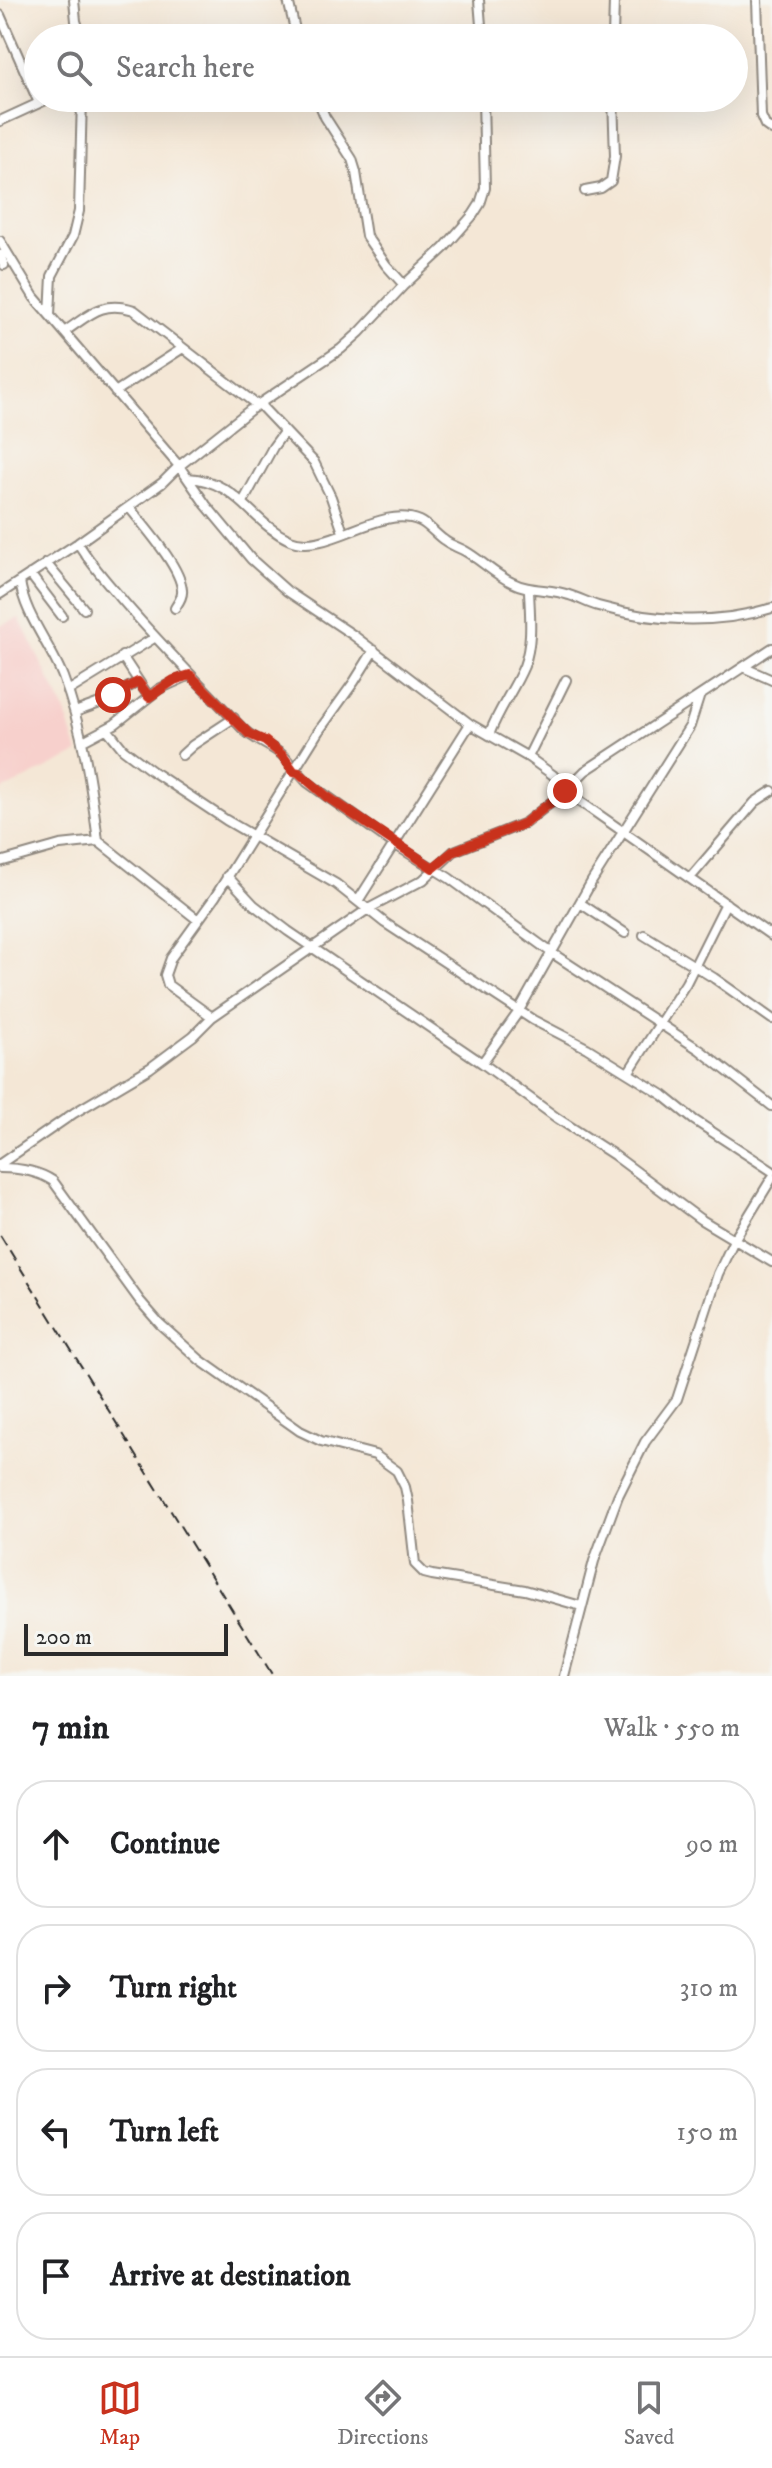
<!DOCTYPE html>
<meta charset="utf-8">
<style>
:root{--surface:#fff;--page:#f6f6f6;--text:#202124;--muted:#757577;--line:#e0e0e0;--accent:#c8321e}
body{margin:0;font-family:"IM FELL DW Pica",serif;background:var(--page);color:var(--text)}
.scale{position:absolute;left:24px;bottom:20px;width:204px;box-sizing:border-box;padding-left:8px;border:4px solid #2b2b2b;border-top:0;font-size:22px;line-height:28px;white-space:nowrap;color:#2b2b2b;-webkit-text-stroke:6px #f6f6f2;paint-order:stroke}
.stop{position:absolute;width:24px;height:24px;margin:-18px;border:6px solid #c8321e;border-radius:50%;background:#fff}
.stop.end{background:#c8321e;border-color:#fff;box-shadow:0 2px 8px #0008}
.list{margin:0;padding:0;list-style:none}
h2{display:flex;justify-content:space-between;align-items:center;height:104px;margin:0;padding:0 32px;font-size:34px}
h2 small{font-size:26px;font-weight:400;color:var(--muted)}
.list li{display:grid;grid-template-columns:52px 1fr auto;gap:24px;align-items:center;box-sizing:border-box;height:128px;margin:0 16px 16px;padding:0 16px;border:2px solid var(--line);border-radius:32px}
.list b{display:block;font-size:30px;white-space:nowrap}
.list em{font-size:26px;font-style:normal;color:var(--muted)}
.icon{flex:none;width:44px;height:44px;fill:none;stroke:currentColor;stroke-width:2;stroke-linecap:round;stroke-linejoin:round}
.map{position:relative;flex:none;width:772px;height:1676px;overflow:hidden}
.search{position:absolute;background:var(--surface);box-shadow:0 8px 32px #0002;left:24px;right:24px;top:24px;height:88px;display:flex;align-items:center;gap:20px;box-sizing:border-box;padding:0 28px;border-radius:44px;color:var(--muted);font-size:30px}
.sheet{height:680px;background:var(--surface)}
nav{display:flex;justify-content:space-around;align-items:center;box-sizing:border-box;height:112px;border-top:2px solid var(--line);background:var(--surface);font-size:22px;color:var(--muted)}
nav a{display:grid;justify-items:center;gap:4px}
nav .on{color:var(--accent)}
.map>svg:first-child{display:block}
.built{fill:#f7d0cc}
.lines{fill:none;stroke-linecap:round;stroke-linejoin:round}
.street-casing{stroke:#908980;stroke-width:12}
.street{stroke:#fff;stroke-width:8}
.rail{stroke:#2b2b2b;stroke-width:2;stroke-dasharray:12 6;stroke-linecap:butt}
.route{stroke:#c8321e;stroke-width:10}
</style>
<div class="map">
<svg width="772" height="1676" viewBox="0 0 772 1676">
<rect width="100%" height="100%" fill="#f6f6f2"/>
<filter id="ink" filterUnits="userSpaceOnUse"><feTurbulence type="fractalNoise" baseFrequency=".0125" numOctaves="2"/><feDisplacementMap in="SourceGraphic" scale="16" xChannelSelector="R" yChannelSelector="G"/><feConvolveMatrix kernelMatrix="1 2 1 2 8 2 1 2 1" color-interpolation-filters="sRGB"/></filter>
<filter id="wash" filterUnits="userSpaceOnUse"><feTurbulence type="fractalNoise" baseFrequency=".006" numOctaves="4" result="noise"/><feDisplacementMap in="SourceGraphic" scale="32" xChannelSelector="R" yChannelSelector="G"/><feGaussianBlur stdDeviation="1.8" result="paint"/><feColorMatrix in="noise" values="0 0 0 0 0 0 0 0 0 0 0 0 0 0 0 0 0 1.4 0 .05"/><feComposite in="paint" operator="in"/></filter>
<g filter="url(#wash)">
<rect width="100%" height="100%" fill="#f4e7d6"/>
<path class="built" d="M19,618L64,709L78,753L0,791V626Z"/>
</g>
<g filter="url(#ink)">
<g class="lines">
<defs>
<path id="street" d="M74,0L76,21L82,38
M288,0L297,38
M479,0L482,38
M757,0L761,116L765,125L772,130
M0,15L39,103
M613,38L614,0
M317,98L325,117L352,159L356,172L366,236L386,265L404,285
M0,121L50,98
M585,191L601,188L611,181L615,156L613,98
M0,241L34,297L179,466L206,505L251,559L287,591L353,635L470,724L528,757L553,775L565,791L772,936
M0,255L4,265
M50,315L52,276L73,236L79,211L82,98
M64,332C90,315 101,300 134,310L257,405
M115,392L183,348
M259,404L314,462L331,497L343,532
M188,478C239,481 250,522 290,540C327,556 380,503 420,521C429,525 436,535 444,540C450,545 458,547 465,551C481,560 494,574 511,582C530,592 549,588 569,595C579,598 588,603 598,606C654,622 715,625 772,608
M243,502L273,447L284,432
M129,507C143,525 181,567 182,590C183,597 178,603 175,608
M78,543C91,565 108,583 124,602C162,646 203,687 243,729C259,745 286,748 294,772L299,773L307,782L394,844L449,878L552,953L700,1050L772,1106
M46,563L84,609
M30,574L62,616
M20,581C24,615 51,645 63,677C83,730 91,785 98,841
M0,594L78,543L162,483L179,466L250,410L341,349L360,332L404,285L444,248L473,215L480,204L485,188L483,98
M122,656L149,697
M745,668L772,680
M68,691L154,638
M75,712L97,704L138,682
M107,729L123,749L152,771L226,820L336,884L385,923L533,1020L587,1048L663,1095L694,1120L772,1171
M489,735C498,710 514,690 524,666C533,641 530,616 529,591
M83,741L115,724L159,689L190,675
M182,755L193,745L234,718
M528,757L566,680
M0,862L60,845L98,841L198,920
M227,876L254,905L288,931L482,1063L557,1118L614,1155L700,1219L772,1262
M690,878L755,802L772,791
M358,901L470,724
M580,903L625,933
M644,935L714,978L772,1019
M212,1017L168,985L165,975L171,958L215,897L318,732L354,682L374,650
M482,1063L517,1014L592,881L690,726L699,698
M628,1073L686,983L726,903
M0,1164L74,1113L150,1068L193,1036L212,1017L368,909L423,880L454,851L525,823L563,793L585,771L772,648
M0,1168C18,1168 38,1171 53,1181L140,1301L160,1324L200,1360L300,1431L321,1441L375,1455L397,1471L405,1487L408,1501L415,1564L424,1573L432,1575L525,1590L581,1606
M564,1676L594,1561L618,1496L645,1442L677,1399L718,1274L734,1240L772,1178"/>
</defs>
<use href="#street" class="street-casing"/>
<use href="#street" class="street"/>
<path class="rail" d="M0,1235L273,1676"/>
</g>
</g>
<g class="lines" filter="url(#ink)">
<path class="route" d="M113,695L138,682L149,697L174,680L190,675L249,734L265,741L282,755L294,772L299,773L326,796L433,868L454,851L525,823L565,791"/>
</g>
</svg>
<div class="scale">200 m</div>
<div class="stop" style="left:113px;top:695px"></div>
<div class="stop end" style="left:565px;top:791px"></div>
<div class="search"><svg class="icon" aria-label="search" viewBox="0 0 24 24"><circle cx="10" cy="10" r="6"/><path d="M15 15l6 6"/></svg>Search here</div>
</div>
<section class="sheet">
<h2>7 min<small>Walk · 550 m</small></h2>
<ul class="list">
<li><svg class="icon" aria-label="ahead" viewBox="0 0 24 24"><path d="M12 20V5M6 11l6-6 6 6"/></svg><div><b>Continue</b></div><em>90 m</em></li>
<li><svg class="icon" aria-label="right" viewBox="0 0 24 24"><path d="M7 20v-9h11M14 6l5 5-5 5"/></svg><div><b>Turn right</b></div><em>310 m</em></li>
<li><svg class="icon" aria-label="left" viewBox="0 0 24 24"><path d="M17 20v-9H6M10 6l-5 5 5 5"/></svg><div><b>Turn left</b></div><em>150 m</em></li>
<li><svg class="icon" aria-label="arrive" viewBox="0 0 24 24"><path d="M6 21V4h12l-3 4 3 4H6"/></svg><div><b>Arrive at destination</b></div></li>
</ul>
</section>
<nav>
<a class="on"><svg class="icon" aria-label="map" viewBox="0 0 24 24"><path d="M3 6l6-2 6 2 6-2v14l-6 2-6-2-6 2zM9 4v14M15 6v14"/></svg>Map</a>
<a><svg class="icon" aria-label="directions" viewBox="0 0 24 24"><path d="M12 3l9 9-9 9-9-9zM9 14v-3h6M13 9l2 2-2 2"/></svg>Directions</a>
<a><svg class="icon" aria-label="saved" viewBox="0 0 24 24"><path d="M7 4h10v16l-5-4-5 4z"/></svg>Saved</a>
</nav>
